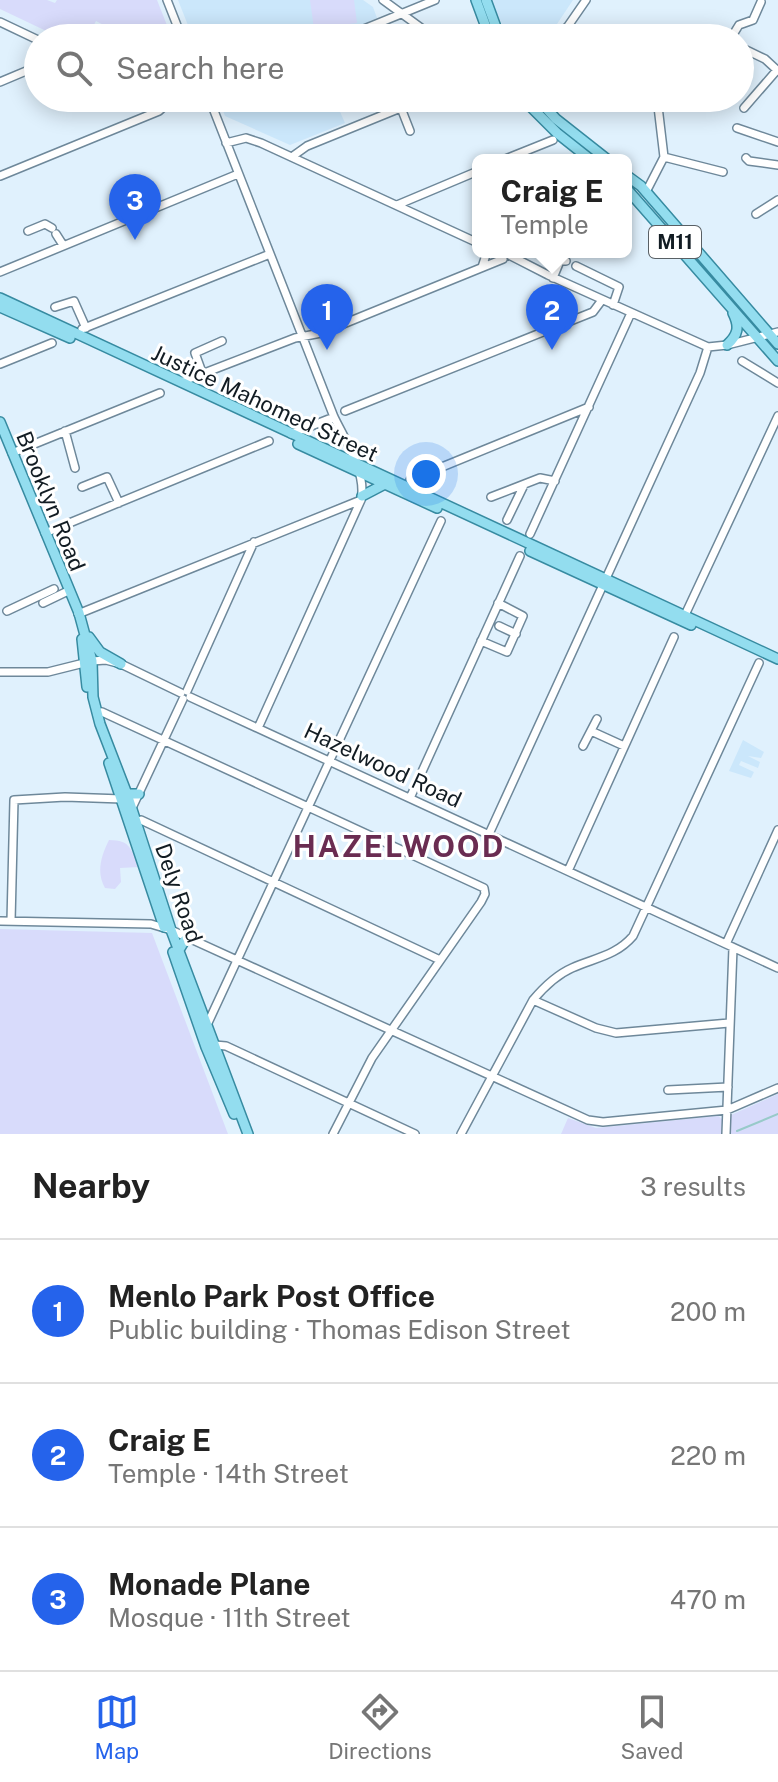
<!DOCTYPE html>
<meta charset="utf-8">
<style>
:root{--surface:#fff;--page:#f2f2f2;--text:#222;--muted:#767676;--line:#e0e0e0;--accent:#2563eb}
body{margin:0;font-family:"Public Sans",sans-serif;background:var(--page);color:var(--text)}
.you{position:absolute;left:426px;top:474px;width:28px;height:28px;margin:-20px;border:6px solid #fff;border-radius:50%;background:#1a73e8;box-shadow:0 0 0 12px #1a73e833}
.badge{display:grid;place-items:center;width:52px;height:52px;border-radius:50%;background:var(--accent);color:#fff;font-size:26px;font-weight:700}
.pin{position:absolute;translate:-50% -66px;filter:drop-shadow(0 2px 4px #0008)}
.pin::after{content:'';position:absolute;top:42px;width:28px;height:24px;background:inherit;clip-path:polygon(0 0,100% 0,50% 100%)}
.popup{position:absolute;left:472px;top:154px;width:160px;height:104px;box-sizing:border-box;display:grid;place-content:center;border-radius:12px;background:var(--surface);filter:drop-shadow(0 2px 6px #0005);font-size:26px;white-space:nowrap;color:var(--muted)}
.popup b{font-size:30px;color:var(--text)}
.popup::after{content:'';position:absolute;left:50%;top:100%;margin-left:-16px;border:16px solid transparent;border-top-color:var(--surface)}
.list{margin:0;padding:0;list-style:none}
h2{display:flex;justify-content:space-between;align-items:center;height:104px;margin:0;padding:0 32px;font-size:34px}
h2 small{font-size:26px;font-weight:400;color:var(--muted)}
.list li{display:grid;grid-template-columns:52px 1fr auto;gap:24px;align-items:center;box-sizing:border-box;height:144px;padding:0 32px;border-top:2px solid var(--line)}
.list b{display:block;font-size:30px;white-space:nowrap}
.list p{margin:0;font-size:26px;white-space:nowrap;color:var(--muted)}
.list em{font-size:26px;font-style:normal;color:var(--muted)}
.icon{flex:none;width:44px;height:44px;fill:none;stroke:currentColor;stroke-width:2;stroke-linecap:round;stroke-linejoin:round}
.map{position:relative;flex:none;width:778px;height:1134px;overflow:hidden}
.search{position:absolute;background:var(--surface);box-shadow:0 4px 20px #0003;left:24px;right:24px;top:24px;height:88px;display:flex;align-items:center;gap:20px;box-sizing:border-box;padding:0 28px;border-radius:44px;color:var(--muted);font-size:30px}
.sheet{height:536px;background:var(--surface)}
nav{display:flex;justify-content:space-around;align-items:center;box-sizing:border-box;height:112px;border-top:2px solid var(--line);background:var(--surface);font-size:22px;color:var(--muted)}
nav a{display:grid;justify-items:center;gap:4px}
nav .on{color:var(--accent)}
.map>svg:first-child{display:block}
.built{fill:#cbe7fb}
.green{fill:#d8dbfb}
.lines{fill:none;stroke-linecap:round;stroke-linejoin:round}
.stream{stroke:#98cac9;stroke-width:2}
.minor-casing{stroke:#6e889a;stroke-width:10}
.major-casing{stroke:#378ba1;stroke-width:12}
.minor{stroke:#fff;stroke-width:7}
.major{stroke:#93ddef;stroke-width:9}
.labels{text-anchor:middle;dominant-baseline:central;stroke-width:6;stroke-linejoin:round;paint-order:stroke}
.shield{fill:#fff;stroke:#596065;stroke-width:2}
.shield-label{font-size:20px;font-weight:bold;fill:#121c23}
.street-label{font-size:22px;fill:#121c23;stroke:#fff}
.district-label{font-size:30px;font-weight:bold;letter-spacing:2px;fill:#6a2c51;stroke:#fff}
</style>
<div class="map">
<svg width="778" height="1134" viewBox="0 0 778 1134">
<rect width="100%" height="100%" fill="#e0f1fd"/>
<path class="built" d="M178,0H363L373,7L377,18L333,38H193Z
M491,0H573L557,24L539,38H508Z
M218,98H334L345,123L290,145L225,116Z
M743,740L764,752L761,758L748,756L760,762L758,768L741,761L739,765L754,772L751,778L729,771Z"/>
<path class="green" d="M0,0H47L55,3L57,0H157L172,38H109L113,30L96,21L87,38H61L0,9Z
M310,0H354L357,23L314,29Z
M109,840C132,841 127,847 140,863L139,867L120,868L121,882L115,889L105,888C96,872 101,856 109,840Z
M0,929L152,933L228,1134H0Z
M778,1094V1134H730L731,1115Z
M718,1116L722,1119L721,1134H561L568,1118L596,1128Z"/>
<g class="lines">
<path class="stream" d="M737,1131L778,1114"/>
<defs>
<path id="minor" d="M167,0L182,38
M383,0L435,38
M0,22L38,40
M342,38L435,0
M556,38L568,26L586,0
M731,38L739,25L753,20L761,2
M740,47L765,59L778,71
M0,82L38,66
M164,98L177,103L192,98
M209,98L334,417C345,440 367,473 361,500L258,728
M401,108L410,131
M744,108L777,70
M737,128L778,142
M226,143L246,138L261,143L478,243
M293,156L307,146L425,98
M664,157L723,172
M746,158L749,161L778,165
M503,160L553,140
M0,176L159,111L170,101
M646,192L664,157L657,98
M397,205L478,171
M756,214L778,200
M28,231L45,224L52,228
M56,234L63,245
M495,252L500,255
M509,255L548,275L708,347L727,345L778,332
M576,266L619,287L613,305
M482,267L487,252
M0,272L238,174
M553,278L560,261H566
M55,307L74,301L86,328
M82,329L270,254
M742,361L778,383
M0,364L52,343
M203,375L195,353L222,341
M181,382L295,338L321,333L503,259
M345,411L593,312L602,300
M65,431L75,468
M291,434L334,417
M12,453L160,393
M410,480L589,407
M82,487L107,477L119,503
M491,497L540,478L555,481
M507,520L524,485
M45,533L269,441
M530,534L631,313
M43,603L68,591
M7,611L54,589
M78,614L361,500
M685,615L778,416
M499,626L516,634
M481,641L507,652L523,616L498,603
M0,672H48L92,661L106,660L121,664L181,693
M187,691L254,542
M190,697L778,968
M102,712L484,888L485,894L481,902L372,1058L333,1134
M591,731L624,746
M583,746L597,719
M410,798L520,556
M132,808L183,699
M136,822L141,820L440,960
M489,834L700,373L708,347
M568,871L674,637
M0,921L151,924L171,930L588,1120L603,1122L727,1110L778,1088
M11,921L14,800L65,797L122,799
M726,944L778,830
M533,1000L596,1028L616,1033L729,1023
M207,1025L441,521
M215,1045L226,1046L415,1134
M668,1090L728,1087
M461,1134L533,1000C544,987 556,975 572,968C594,958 616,956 633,936L759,663
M726,1134L733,948"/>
<path id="major" d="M476,0L490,38
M486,0L500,38
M522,98L557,133L591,160
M537,98L556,119L608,160
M626,175L641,186L778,344
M626,188L778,361
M0,298L778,659
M0,307L70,338
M727,345C738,335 740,327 733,313
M0,422L79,613L92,661L93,697L100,724L127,794L171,930L248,1134
M298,444L437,508
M362,496L383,485
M530,551L691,625
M89,637L100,652L121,664
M82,639L87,687
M109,763L164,927
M127,794H139
M179,950L185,940L193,938
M173,952L206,1047L234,1114"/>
</defs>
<use href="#minor" class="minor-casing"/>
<use href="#major" class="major-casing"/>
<use href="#minor" class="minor"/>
<use href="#major" class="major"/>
</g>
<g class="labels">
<rect class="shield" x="649" y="226" width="52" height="32" rx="6"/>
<g class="shield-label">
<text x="675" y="242">M11</text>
</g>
<g class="street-label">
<text transform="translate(265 403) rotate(25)">Justice Mahomed Street</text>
<text transform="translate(51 501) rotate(68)">Brooklyn Road</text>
<text transform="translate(383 765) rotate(25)">Hazelwood Road</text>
<text transform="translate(179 893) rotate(71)">Dely Road</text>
</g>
<g class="district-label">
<text x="399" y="846">HAZELWOOD</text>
</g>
</g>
</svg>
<div class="you"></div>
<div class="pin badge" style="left:327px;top:350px">1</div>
<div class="pin badge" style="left:552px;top:350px">2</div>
<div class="popup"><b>Craig E</b>Temple</div>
<div class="pin badge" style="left:135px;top:240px">3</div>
<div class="search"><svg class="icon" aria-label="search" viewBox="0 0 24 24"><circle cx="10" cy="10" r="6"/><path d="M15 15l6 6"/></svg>Search here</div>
</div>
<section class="sheet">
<h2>Nearby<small>3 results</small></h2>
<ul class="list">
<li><span class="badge">1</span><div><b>Menlo Park Post Office</b><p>Public building · Thomas Edison Street</p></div><em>200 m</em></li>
<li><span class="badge">2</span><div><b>Craig E</b><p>Temple · 14th Street</p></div><em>220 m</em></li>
<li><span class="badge">3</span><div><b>Monade Plane</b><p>Mosque · 11th Street</p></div><em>470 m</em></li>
</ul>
</section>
<nav>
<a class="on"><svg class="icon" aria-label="map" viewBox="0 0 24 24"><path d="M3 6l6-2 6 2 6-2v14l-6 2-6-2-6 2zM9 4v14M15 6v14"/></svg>Map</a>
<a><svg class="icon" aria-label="directions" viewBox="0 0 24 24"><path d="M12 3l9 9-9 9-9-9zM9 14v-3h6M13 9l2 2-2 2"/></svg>Directions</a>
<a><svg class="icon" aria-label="saved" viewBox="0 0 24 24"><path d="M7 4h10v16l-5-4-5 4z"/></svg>Saved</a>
</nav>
